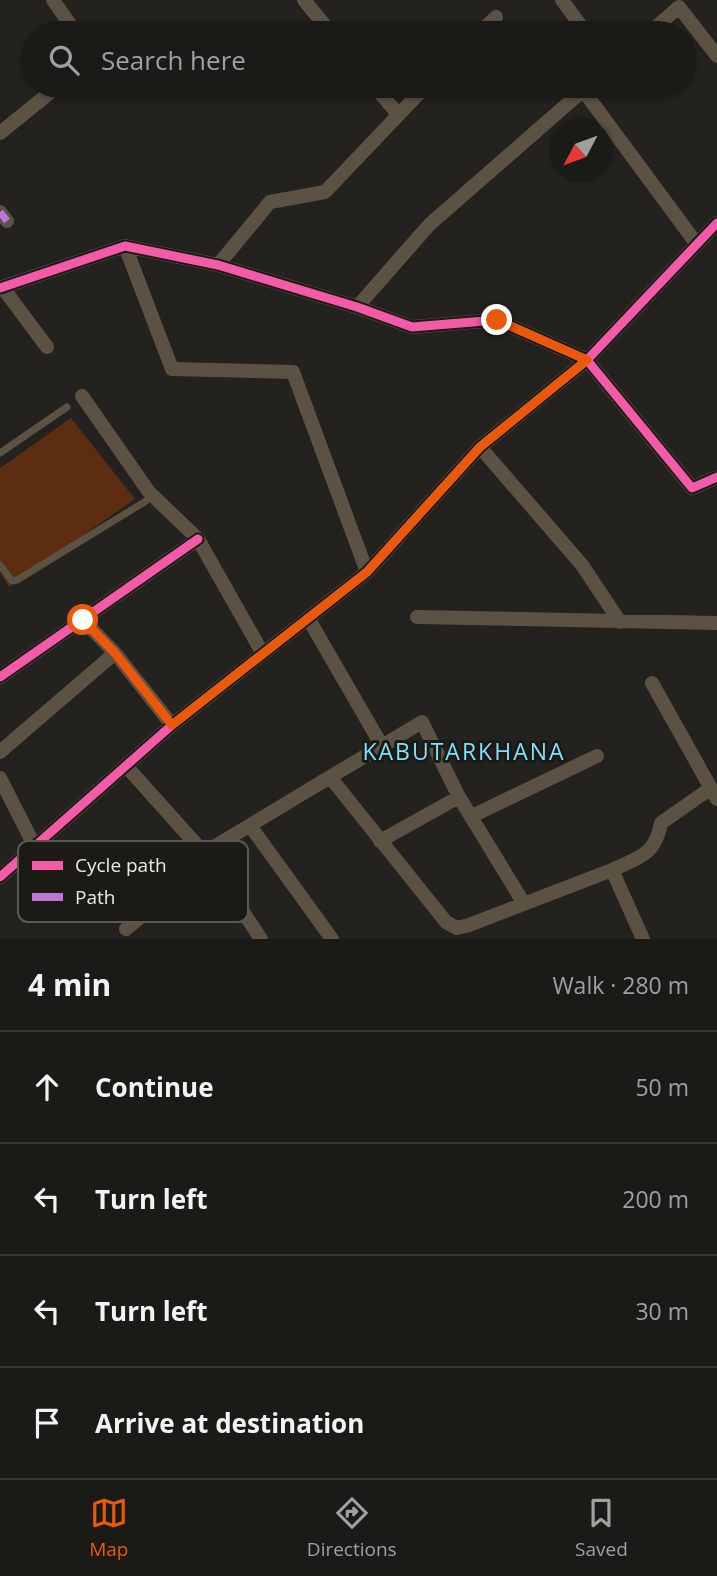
<!DOCTYPE html>
<meta charset="utf-8">
<style>
:root{--surface:#1a1a16;--page:#23231f;--text:#f1f3f6;--muted:#9fa1a1;--line:#383835;--accent:#ea580c}
body{margin:0;font-family:"Open Sans",sans-serif;background:var(--page);color:var(--text)}
.compass{position:absolute;left:549px;top:119px;width:63px;height:63px;border-radius:50%;background:var(--surface);box-shadow:0 2px 5px #0004;rotate:229deg}
.stop{position:absolute;width:21px;height:21px;margin:-16px;border:5px solid #ea580c;border-radius:50%;background:#fff}
.stop.end{background:#ea580c;border-color:#fff;box-shadow:0 2px 7px #0008}
.list{margin:0;padding:0;list-style:none}
h2{display:flex;justify-content:space-between;align-items:center;height:91px;margin:0;padding:0 28px;font-size:30px}
h2 small{font-size:23px;font-weight:400;color:var(--muted)}
.list li{display:grid;grid-template-columns:46px 1fr auto;gap:21px;align-items:center;box-sizing:border-box;height:112px;padding:0 28px;border-top:2px solid var(--line)}
.list b{display:block;font-size:26px;white-space:nowrap}
.list em{font-size:23px;font-style:normal;color:var(--muted)}
.icon{flex:none;width:38px;height:38px;fill:none;stroke:currentColor;stroke-width:2;stroke-linecap:round;stroke-linejoin:round}
.map{position:relative;flex:none;width:717px;height:939px;overflow:hidden}
.search{position:absolute;background:var(--surface);box-shadow:0 2px 5px #0004;left:21px;right:21px;top:21px;height:77px;display:flex;align-items:center;gap:18px;box-sizing:border-box;padding:0 24px;border-radius:38px;color:var(--muted);font-size:26px}
.sheet{height:539px;background:var(--surface)}
nav{display:flex;justify-content:space-around;align-items:center;box-sizing:border-box;height:98px;border-top:2px solid var(--line);background:var(--surface);font-size:19px;color:var(--muted)}
nav a{display:grid;justify-items:center;gap:4px}
nav .on{color:var(--accent)}
.map>svg:first-child{display:block}
.green{fill:#5d2d11}
.lines{fill:none;stroke-linecap:round;stroke-linejoin:round}
.service{stroke:#5b5244;stroke-width:7}
.minor{stroke:#5b5244;stroke-width:14}
.quiet{stroke:#ba77d6;stroke-width:7;stroke-dasharray:14 7;stroke-linecap:butt}
.cycleway-casing{stroke:#1b1a14;stroke-width:13}
.cycleway{stroke:#f35aa7;stroke-width:9}
.route{stroke:#ea580c;stroke-width:9}
.labels{text-anchor:middle;dominant-baseline:central;stroke-width:6;stroke-linejoin:round;paint-order:stroke}
.neighbourhood-label{font-size:23px;letter-spacing:2px;fill:#80dffe;stroke:#1b1a14}
.key{fill:#1b1a14;stroke:#595953;stroke-width:2}
.key-label{font-size:19px;fill:#ebebe6}
</style>
<div class="map">
<svg width="717" height="939" viewBox="0 0 717 939">
<rect width="100%" height="100%" fill="#23221e"/>
<path class="green" d="M71,418L135,499L9,587L0,572V468Z"/>
<g class="lines">
<path class="service" d="M0,453L67,407
M0,565L12,581L17,580L146,501"/>
<path class="minor" d="M53,0L76,33
M304,0L331,33
M562,0L586,33
M479,33L496,17
M649,33L679,7L717,56
M374,86L398,114
M583,90L696,243
M0,133L58,86
M0,212L7,221
M125,246L172,369L293,372L367,572
M218,265L270,202L325,192L426,86
M0,288L125,246L218,265L357,307L412,327L497,320L587,360L692,488L717,477
M3,288L47,347
M357,307L430,224L588,86
M82,396L149,492L198,539L263,654
M480,447L582,565L620,622
M417,617L717,623
M308,618L382,746L330,777L446,922L457,928L469,925L612,870L643,939
M115,653L172,725
M0,677L198,539
M652,683L717,799
M382,746L422,722L459,797L523,902
M0,752L115,653L83,620
M126,766L204,853L330,777
M0,778L35,847
M472,816L597,756
M251,827L332,939
M380,841L459,797
M612,870C639,857 655,856 661,823L711,788
M0,877L172,725L367,572L480,447L587,360L717,223
M126,929L209,860L261,939"/>
<path class="quiet" d="M0,212L7,221"/>
<defs>
<path id="cycleway" d="M0,288L125,246L218,265L357,307L412,327L497,320L587,360L692,488L717,477
M0,677L198,539
M0,877L172,725L367,572L480,447L587,360L717,223"/>
</defs>
<use href="#cycleway" class="cycleway-casing"/>
<use href="#cycleway" class="cycleway"/>
</g>
<g class="lines">
<path class="route" d="M83,620L115,653L172,725L367,572L480,447L587,360L497,320"/>
</g>
<g class="labels">
<g class="neighbourhood-label">
<text x="464" y="751">KABUTARKHANA</text>
</g>
</g>
<rect x="18" y="841" width="230" height="81" rx="10" class="key"/>
<rect x="32" y="861" width="31" height="9" fill="#f35aa7"/>
<rect x="32" y="893" width="31" height="8" fill="#ba77d6"/>
<g class="key-label">
<text x="75" y="872">Cycle path</text>
<text x="75" y="904">Path</text>
</g>
</svg>
<svg class="compass" viewBox="-18 -18 36 36"><path d="M0-13l5 13h-10z" fill="#e53935"/><path d="M0 13l5-13h-10z" fill="#9fa1a1"/></svg>
<div class="stop" style="left:83px;top:620px"></div>
<div class="stop end" style="left:497px;top:320px"></div>
<div class="search"><svg class="icon" aria-label="search" viewBox="0 0 24 24"><circle cx="10" cy="10" r="6"/><path d="M15 15l6 6"/></svg>Search here</div>
</div>
<section class="sheet">
<h2>4 min<small>Walk · 280 m</small></h2>
<ul class="list">
<li><svg class="icon" aria-label="ahead" viewBox="0 0 24 24"><path d="M12 20V5M6 11l6-6 6 6"/></svg><div><b>Continue</b></div><em>50 m</em></li>
<li><svg class="icon" aria-label="left" viewBox="0 0 24 24"><path d="M17 20v-9H6M10 6l-5 5 5 5"/></svg><div><b>Turn left</b></div><em>200 m</em></li>
<li><svg class="icon" aria-label="left" viewBox="0 0 24 24"><path d="M17 20v-9H6M10 6l-5 5 5 5"/></svg><div><b>Turn left</b></div><em>30 m</em></li>
<li><svg class="icon" aria-label="arrive" viewBox="0 0 24 24"><path d="M6 21V4h12l-3 4 3 4H6"/></svg><div><b>Arrive at destination</b></div></li>
</ul>
</section>
<nav>
<a class="on"><svg class="icon" aria-label="map" viewBox="0 0 24 24"><path d="M3 6l6-2 6 2 6-2v14l-6 2-6-2-6 2zM9 4v14M15 6v14"/></svg>Map</a>
<a><svg class="icon" aria-label="directions" viewBox="0 0 24 24"><path d="M12 3l9 9-9 9-9-9zM9 14v-3h6M13 9l2 2-2 2"/></svg>Directions</a>
<a><svg class="icon" aria-label="saved" viewBox="0 0 24 24"><path d="M7 4h10v16l-5-4-5 4z"/></svg>Saved</a>
</nav>
